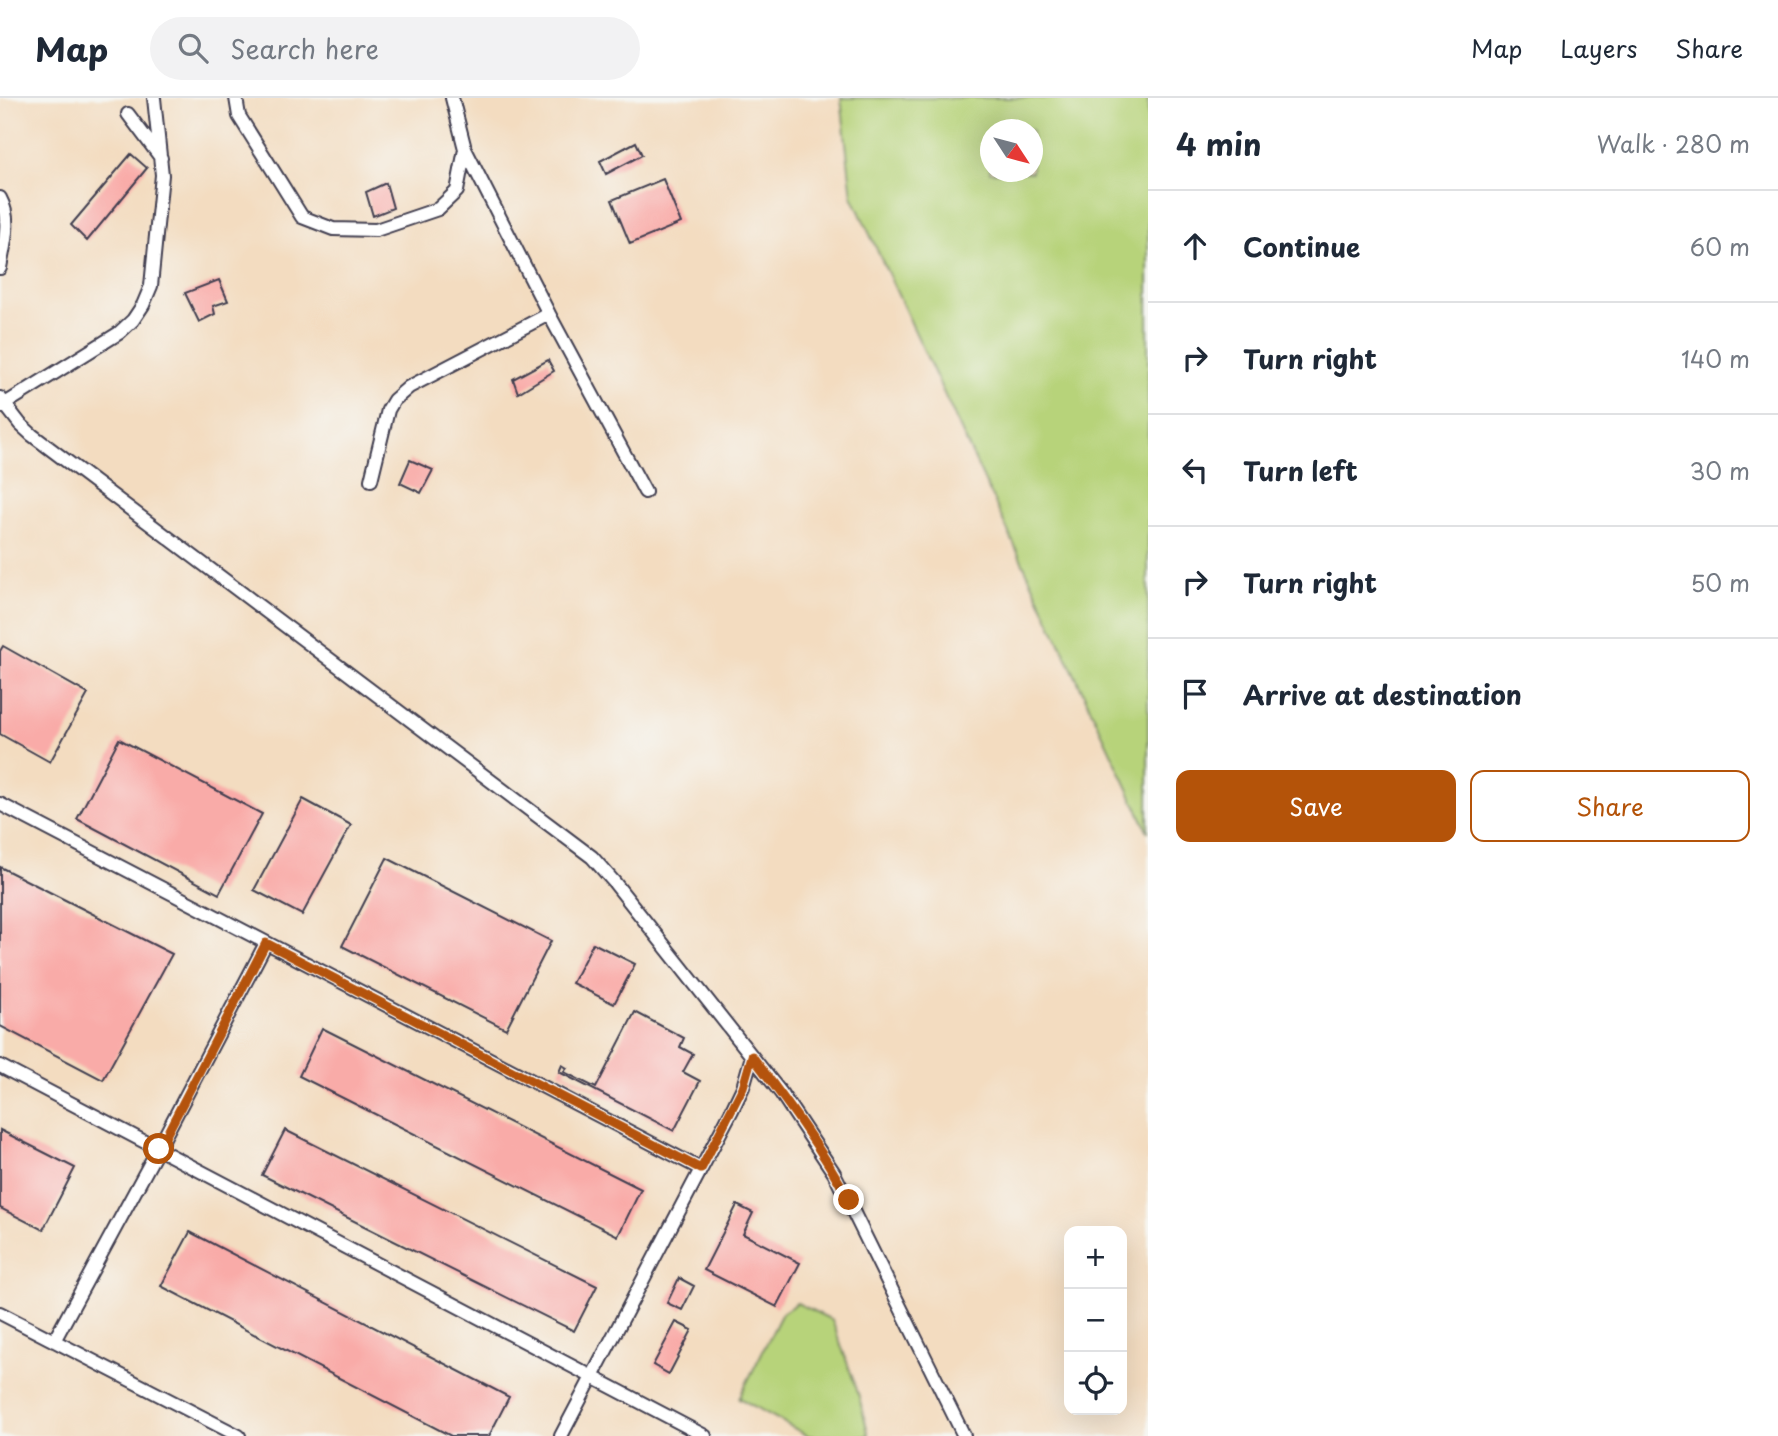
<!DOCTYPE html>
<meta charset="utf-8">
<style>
:root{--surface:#fff;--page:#f2f2f3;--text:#1f2937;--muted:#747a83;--line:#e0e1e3;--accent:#b45309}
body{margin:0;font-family:"Playpen Sans",sans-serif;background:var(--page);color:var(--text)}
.controls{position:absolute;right:21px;bottom:21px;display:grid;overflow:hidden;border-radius:14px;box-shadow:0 7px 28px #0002}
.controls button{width:63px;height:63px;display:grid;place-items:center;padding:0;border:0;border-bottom:2px solid var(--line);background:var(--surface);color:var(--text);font:35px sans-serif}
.compass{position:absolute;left:980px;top:21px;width:63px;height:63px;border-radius:50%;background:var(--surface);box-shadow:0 7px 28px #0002;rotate:126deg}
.stop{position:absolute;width:21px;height:21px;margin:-16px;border:5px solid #b45309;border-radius:50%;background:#fff}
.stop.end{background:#b45309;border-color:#fff;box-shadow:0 2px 7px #0008}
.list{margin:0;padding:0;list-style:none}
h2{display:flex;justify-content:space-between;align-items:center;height:91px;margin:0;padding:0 28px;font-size:30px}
h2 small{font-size:23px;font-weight:400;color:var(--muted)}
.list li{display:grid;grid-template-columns:46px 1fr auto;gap:21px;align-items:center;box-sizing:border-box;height:112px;padding:0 28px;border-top:2px solid var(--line)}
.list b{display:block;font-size:26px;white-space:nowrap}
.list em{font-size:23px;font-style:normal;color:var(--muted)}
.actions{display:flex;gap:14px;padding:21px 28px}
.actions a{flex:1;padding:16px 0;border:2px solid var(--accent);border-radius:14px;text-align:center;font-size:24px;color:var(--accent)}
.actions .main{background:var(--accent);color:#fff}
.icon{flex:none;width:38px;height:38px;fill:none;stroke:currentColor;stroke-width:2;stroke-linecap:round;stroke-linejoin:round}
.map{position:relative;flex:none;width:1148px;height:1338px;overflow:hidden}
header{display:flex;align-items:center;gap:42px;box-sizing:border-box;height:98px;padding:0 35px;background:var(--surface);border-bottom:2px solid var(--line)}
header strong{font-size:33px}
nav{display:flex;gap:38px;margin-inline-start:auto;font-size:24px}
.search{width:490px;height:63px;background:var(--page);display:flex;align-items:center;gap:18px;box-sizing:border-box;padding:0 24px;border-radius:38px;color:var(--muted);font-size:26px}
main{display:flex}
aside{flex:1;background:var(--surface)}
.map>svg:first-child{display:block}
.green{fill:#b7d37a;stroke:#6c7a5a;stroke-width:2;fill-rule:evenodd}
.building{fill:#f9aba8}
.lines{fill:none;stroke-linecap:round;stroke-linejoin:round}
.service-casing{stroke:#413e4f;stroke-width:16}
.service{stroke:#fff;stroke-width:12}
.route{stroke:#b45309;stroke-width:9}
</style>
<header>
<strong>Map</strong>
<div class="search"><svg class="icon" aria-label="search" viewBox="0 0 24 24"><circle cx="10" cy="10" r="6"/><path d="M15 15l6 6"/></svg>Search here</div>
<nav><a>Map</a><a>Layers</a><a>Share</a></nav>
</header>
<main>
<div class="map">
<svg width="1148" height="1338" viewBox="0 0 1148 1338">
<rect width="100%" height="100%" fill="#f6f6f2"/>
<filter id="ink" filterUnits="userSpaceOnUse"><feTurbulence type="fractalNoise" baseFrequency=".0143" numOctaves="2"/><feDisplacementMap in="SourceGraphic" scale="14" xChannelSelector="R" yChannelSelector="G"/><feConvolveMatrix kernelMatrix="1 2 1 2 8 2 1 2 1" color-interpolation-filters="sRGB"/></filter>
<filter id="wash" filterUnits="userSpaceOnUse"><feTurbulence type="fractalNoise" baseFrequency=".00686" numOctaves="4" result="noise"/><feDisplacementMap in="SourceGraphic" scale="28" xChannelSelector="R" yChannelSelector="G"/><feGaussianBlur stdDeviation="1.57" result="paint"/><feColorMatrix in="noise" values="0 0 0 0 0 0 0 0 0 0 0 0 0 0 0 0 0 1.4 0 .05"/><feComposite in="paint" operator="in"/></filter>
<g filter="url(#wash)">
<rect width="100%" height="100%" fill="#f3dcc0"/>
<path class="green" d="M841,0H1148V734L852,98ZM990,32H1032V74H990Z
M797,1205L832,1222L858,1295L869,1338H808L739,1300L782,1215Z"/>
<g id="blocks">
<path class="building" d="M636,44L642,57L606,76L600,63Z
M131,56L147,70L87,143L71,127Z
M663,81L681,125L630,146L612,102Z
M386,85L393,110L373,118L366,94Z
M219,182L228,203L213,208L215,216L199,224L185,195Z
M548,262L554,273L518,295L513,281Z
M410,362L433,372L421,395L400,385Z
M3,548L88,596L50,664L0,636V553Z
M119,641L262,716L219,796L77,721Z
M303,701L351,727L302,817L254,792Z
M387,760L551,843L506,931L342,848Z
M0,769L172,856L103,982L0,928Z
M593,845L635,866L614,906L572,885Z
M635,914L684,940L680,949L693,956L683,974L700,983L674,1033L559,974L562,967L567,970L564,974L596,990Z
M322,930L641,1091L618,1138L299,978Z
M0,1032L75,1070L43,1132L0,1110Z
M285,1032L597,1188L574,1233L262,1077Z
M737,1107L753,1115L743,1136L800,1165L777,1209L704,1172Z
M190,1134L509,1299L489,1338H451L161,1188Z
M679,1180L694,1188L682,1212L667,1205Z
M676,1224L692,1232L669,1276L653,1267Z"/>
</g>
</g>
<g filter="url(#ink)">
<use href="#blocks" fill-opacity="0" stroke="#413e4f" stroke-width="2"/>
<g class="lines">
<defs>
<path id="service" d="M236,0L239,18L302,119L333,131L376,132L438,111L457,93L465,51L452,0
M128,16L161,60
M465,51L549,216L645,394
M0,100C12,122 4,146 0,170
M0,300L20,326L32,337L592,759L614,784L781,995L834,1075L964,1338
M0,309L119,235L133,222L143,207L151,188L162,77L154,0
M371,382L388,312L394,302L409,289L549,216
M0,706L701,1071
M0,968L705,1338
M0,1215L239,1338
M54,1243L158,1051L266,845
M561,1338L732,1012L743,989L752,958"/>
</defs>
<use href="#service" class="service-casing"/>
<use href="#service" class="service"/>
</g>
</g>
<g class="lines" filter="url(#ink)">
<path class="route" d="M159,1051L266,845L701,1071L743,989L752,958C787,1004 822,1051 849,1102"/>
</g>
</svg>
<div class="controls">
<button>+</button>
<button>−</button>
<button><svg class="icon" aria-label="locate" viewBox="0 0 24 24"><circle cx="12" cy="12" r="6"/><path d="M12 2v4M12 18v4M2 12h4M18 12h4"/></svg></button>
</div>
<svg class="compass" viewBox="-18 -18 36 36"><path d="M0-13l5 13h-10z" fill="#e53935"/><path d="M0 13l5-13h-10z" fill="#747a83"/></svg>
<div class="stop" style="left:159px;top:1051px"></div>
<div class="stop end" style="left:849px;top:1102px"></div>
</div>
<aside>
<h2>4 min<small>Walk · 280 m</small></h2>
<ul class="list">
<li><svg class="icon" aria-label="ahead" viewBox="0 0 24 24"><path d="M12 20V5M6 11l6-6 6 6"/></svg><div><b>Continue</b></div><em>60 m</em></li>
<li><svg class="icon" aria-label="right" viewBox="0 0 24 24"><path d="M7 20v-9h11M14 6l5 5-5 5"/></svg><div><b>Turn right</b></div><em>140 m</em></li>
<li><svg class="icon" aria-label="left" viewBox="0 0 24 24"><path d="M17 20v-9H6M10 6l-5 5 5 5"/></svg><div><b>Turn left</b></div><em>30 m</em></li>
<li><svg class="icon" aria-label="right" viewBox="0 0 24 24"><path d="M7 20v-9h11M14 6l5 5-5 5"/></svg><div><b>Turn right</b></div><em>50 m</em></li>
<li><svg class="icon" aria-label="arrive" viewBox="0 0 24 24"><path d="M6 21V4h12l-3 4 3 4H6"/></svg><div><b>Arrive at destination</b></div></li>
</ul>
<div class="actions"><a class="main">Save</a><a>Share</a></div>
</aside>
</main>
